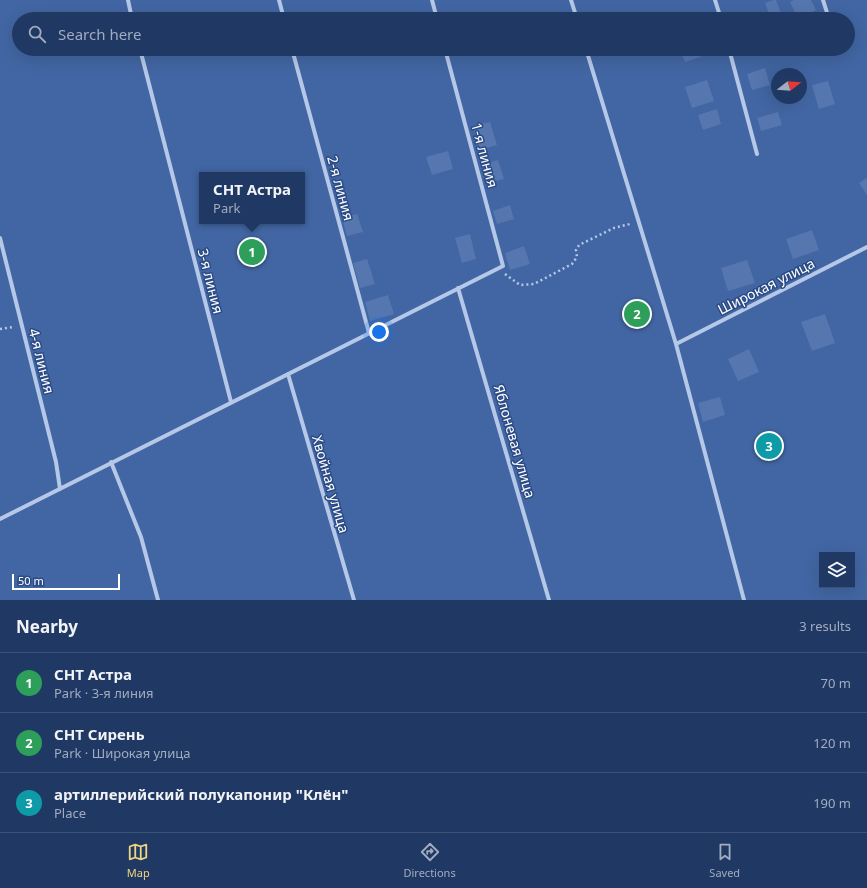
<!DOCTYPE html>
<meta charset="utf-8">
<style>
:root{--surface:#203864;--page:#2d436d;--text:#f1f3f6;--muted:#a2acbf;--line:#3d5278;--accent:#edd67e}
body{margin:0;font-family:"Noto Sans",sans-serif;background:var(--page);color:var(--text)}
.controls{position:absolute;right:12px;bottom:12px;display:grid;overflow:hidden;border-radius:0px;box-shadow:0 4px 16px #0002}
.controls button{width:36px;height:36px;display:grid;place-items:center;padding:0;border:0;border-bottom:1px solid var(--line);background:var(--surface);color:var(--text);font:20px sans-serif}
.compass{position:absolute;left:771px;top:68px;width:36px;height:36px;border-radius:50%;background:var(--surface);box-shadow:0 4px 16px #0002;rotate:73deg}
.scale{position:absolute;left:12px;bottom:10px;width:108px;box-sizing:border-box;padding-left:4px;border:2px solid #fff;border-top:0;font-size:11px;line-height:14px;white-space:nowrap;color:#fff;-webkit-text-stroke:3px #2a4b85;paint-order:stroke}
.you{position:absolute;left:379px;top:332px;width:14px;height:14px;margin:-10px;border:3px solid #fff;border-radius:50%;background:#1a73e8;box-shadow:0 0 0 6px #1a73e833}
.badge{display:grid;place-items:center;width:26px;height:26px;border-radius:50%;background:var(--accent);color:#fff;font-size:13px;font-weight:700}
.pin{position:absolute;translate:-50% -50%;border:2px solid #fff;box-shadow:0 1px 4px #0006}
.popup{position:absolute;left:199px;top:172px;width:106px;height:52px;box-sizing:border-box;display:grid;place-content:center;border-radius:0px;background:var(--surface);filter:drop-shadow(0 1px 3px #0005);font-size:13px;white-space:nowrap;color:var(--muted)}
.popup b{font-size:15px;color:var(--text)}
.popup::after{content:'';position:absolute;left:50%;top:100%;margin-left:-8px;border:8px solid transparent;border-top-color:var(--surface)}
.list{margin:0;padding:0;list-style:none}
h2{display:flex;justify-content:space-between;align-items:center;height:52px;margin:0;padding:0 16px;font-size:17px}
h2 small{font-size:13px;font-weight:400;color:var(--muted)}
.list li{display:grid;grid-template-columns:26px 1fr auto;gap:12px;align-items:center;box-sizing:border-box;height:60px;padding:0 16px;border-top:1px solid var(--line)}
.list b{display:block;font-size:15px;white-space:nowrap}
.list p{margin:0;font-size:13px;white-space:nowrap;color:var(--muted)}
.list em{font-size:13px;font-style:normal;color:var(--muted)}
.icon{flex:none;width:22px;height:22px;fill:none;stroke:currentColor;stroke-width:2;stroke-linecap:round;stroke-linejoin:round}
.map{position:relative;flex:none;width:867px;height:600px;overflow:hidden}
.search{position:absolute;background:var(--surface);box-shadow:0 4px 16px #0002;left:12px;right:12px;top:12px;height:44px;display:flex;align-items:center;gap:10px;box-sizing:border-box;padding:0 14px;border-radius:22px;color:var(--muted);font-size:15px}
.sheet{height:232px;background:var(--surface)}
nav{display:flex;justify-content:space-around;align-items:center;box-sizing:border-box;height:56px;border-top:1px solid var(--line);background:var(--surface);font-size:11px;color:var(--muted)}
nav a{display:grid;justify-items:center;gap:2px}
nav .on{color:var(--accent)}
.map>svg:first-child{display:block}
.green{fill:#4266a3;fill-rule:evenodd}
.building{fill:#5676af}
.lines{fill:none;stroke-linecap:round;stroke-linejoin:round}
.path{stroke:#b6c8e7;stroke-width:2.5;stroke-dasharray:2 3;stroke-linecap:butt}
.street{stroke:#b6c8e7;stroke-width:4}
.labels{text-anchor:middle;dominant-baseline:central;stroke-width:3;stroke-linejoin:round;paint-order:stroke}
.street-label{font-size:14px;fill:#fff;stroke:#2a4b85}
</style>
<div class="map">
<svg width="867" height="600" viewBox="0 0 867 600">
<rect width="100%" height="100%" fill="#2a4b85"/>
<path class="green" d="M0,0H867V600H0ZM19,19H848V49H19ZM777,74H801V98H777ZM202,175H302V221H202ZM822,555H852V585H822Z"/>
<path class="building" d="M774,0H776L781,13L770,17L765,3Z
M794,0H811L816,10L798,19L790,2Z
M683,49H700L703,56L685,62L680,50Z
M765,68L770,85L752,90L747,74Z
M707,80L714,101L692,108L685,87Z
M828,81L835,104L819,109L812,85Z
M717,109L721,124L703,130L698,115Z
M778,112L782,125L761,131L757,118Z
M490,122L497,145L480,150L473,126Z
M448,151L453,169L432,175L426,157Z
M498,160L504,179L487,183L482,165Z
M867,178V195L859,183Z
M510,205L514,219L497,224L493,211Z
M357,214L363,232L347,236L342,218Z
M812,230L819,250L793,259L786,239Z
M470,234L476,259L462,263L455,238Z
M524,246L530,264L510,270L505,253Z
M367,259L375,284L360,288L353,263Z
M747,260L755,283L728,291L721,268Z
M388,295L394,314L370,321L365,302Z
M825,314L835,343L812,351L801,322Z
M749,349L759,372L738,381L728,359Z
M720,397L725,415L703,422L698,403Z
M778,438L779,454L760,455L759,439Z"/>
<g class="lines">
<path class="path" d="M505,274L520,285L534,284L572,264L577,257L576,250L579,245L614,228L630,224
M0,329L14,327"/>
<path class="street" d="M128,0L132,19
M279,0L284,19
M432,0L437,19
M571,0L577,19
M715,0L721,19
M823,0L829,19
M140,49L231,402
M292,49L369,333
M586,49L676,344L744,600
M729,49L757,154
M0,238L56,462L60,489
M458,288L549,600
M676,344L867,247
M288,374L354,600
M111,462L141,537L158,600
M0,519L503,266L445,49"/>
</g>
<g class="labels">
<g class="street-label">
<text transform="translate(485 155) rotate(75)">1-я линия</text>
<text transform="translate(341 188) rotate(75)">2-я линия</text>
<text transform="translate(211 281) rotate(76)">3-я линия</text>
<text transform="translate(766 286) rotate(-27)">Широкая улица</text>
<text transform="translate(42 361) rotate(76)">4-я линия</text>
<text transform="translate(515 441) rotate(74)">Яблоневая улица</text>
<text transform="translate(331 484) rotate(74)">Хвойная улица</text>
</g>
</g>
</svg>
<div class="controls">
<button><svg class="icon" aria-label="layers" viewBox="0 0 24 24"><path d="M12 4l9 5-9 5-9-5zM3 14l9 5 9-5"/></svg></button>
</div>
<svg class="compass" viewBox="-18 -18 36 36"><path d="M0-13l5 13h-10z" fill="#e53935"/><path d="M0 13l5-13h-10z" fill="#a2acbf"/></svg>
<div class="scale">50 m</div>
<div class="you"></div>
<div class="pin badge" style="left:252px;top:252px;background:#2e9e5b">1</div>
<div class="popup"><b>СНТ Астра</b>Park</div>
<div class="pin badge" style="left:637px;top:314px;background:#2e9e5b">2</div>
<div class="pin badge" style="left:769px;top:446px;background:#0f9aa8">3</div>
<div class="search"><svg class="icon" aria-label="search" viewBox="0 0 24 24"><circle cx="10" cy="10" r="6"/><path d="M15 15l6 6"/></svg>Search here</div>
</div>
<section class="sheet">
<h2>Nearby<small>3 results</small></h2>
<ul class="list">
<li><span class="badge" style="background:#2e9e5b">1</span><div><b>СНТ Астра</b><p>Park · 3-я линия</p></div><em>70 m</em></li>
<li><span class="badge" style="background:#2e9e5b">2</span><div><b>СНТ Сирень</b><p>Park · Широкая улица</p></div><em>120 m</em></li>
<li><span class="badge" style="background:#0f9aa8">3</span><div><b>артиллерийский полукапонир &quot;Клён&quot;</b><p>Place</p></div><em>190 m</em></li>
</ul>
</section>
<nav>
<a class="on"><svg class="icon" aria-label="map" viewBox="0 0 24 24"><path d="M3 6l6-2 6 2 6-2v14l-6 2-6-2-6 2zM9 4v14M15 6v14"/></svg>Map</a>
<a><svg class="icon" aria-label="directions" viewBox="0 0 24 24"><path d="M12 3l9 9-9 9-9-9zM9 14v-3h6M13 9l2 2-2 2"/></svg>Directions</a>
<a><svg class="icon" aria-label="saved" viewBox="0 0 24 24"><path d="M7 4h10v16l-5-4-5 4z"/></svg>Saved</a>
</nav>
